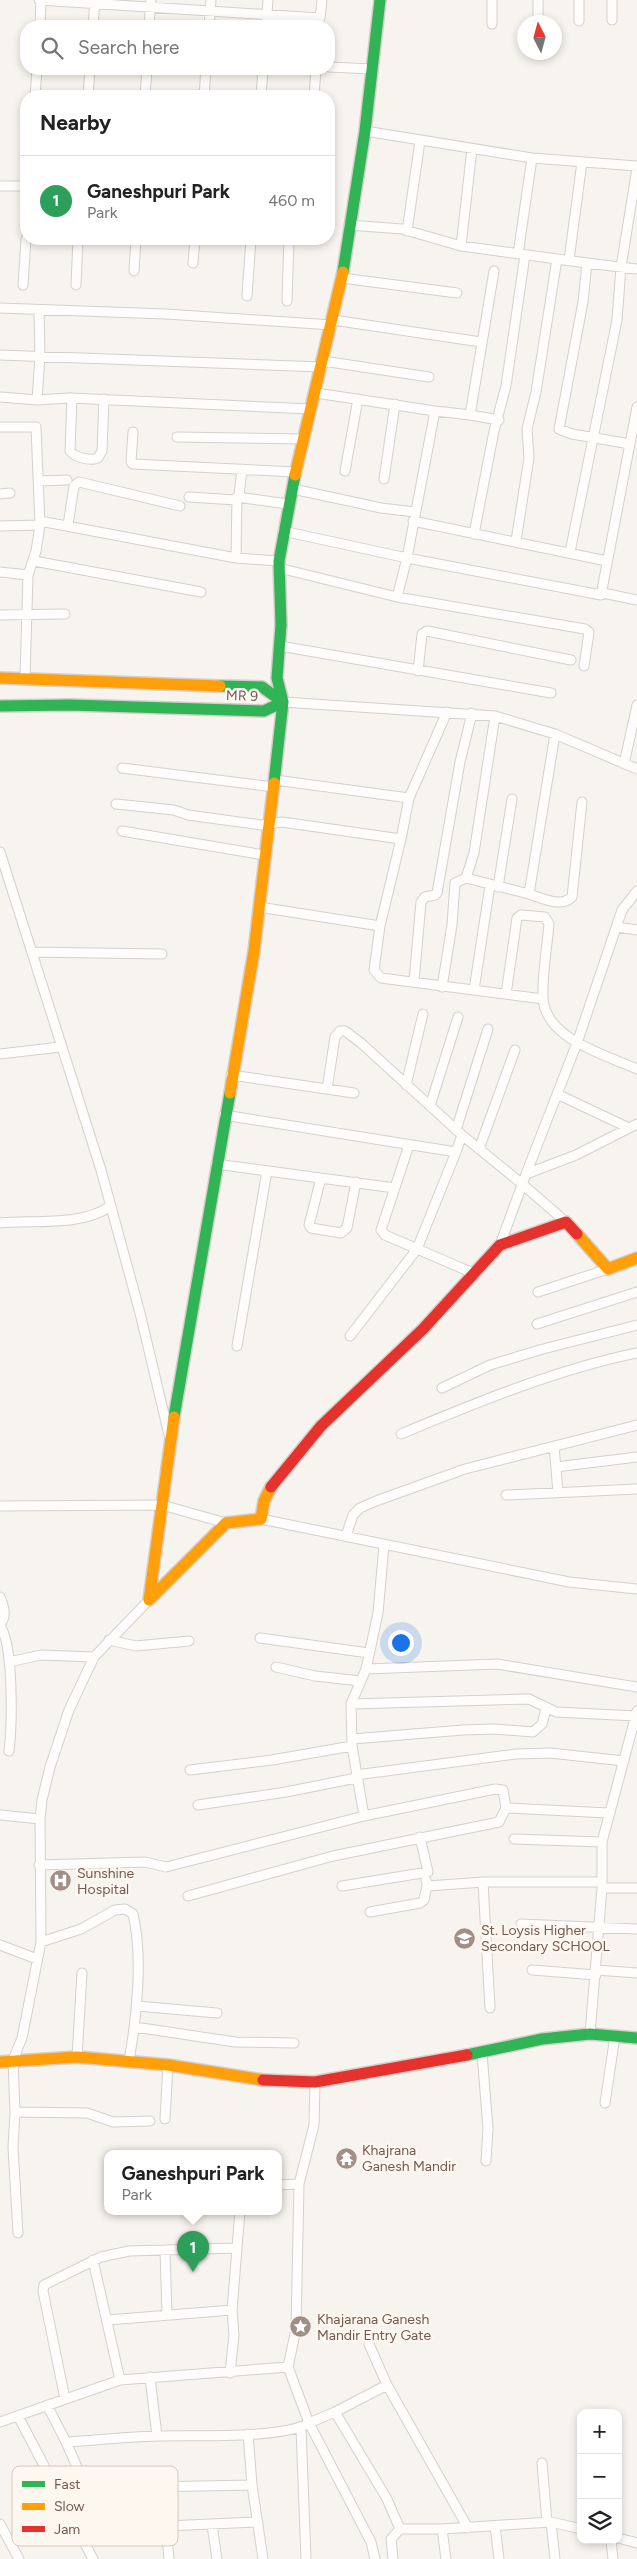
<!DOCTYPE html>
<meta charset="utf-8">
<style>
:root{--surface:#fff;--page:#f6f6f6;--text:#222;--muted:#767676;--line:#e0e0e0;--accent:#7c3aed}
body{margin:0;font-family:Figtree,sans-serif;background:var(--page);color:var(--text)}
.controls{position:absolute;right:15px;bottom:15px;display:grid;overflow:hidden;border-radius:10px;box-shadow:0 2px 8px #0003}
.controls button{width:45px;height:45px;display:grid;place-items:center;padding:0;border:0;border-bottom:1px solid var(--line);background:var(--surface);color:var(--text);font:25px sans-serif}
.compass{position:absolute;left:517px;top:15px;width:45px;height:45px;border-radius:50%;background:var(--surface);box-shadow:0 2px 8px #0003;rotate:354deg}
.you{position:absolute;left:400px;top:1642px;width:18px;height:18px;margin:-12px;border:4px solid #fff;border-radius:50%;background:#1a73e8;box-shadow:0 0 0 8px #1a73e833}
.badge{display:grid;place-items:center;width:32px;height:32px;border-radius:50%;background:var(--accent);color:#fff;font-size:16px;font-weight:700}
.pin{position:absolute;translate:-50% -41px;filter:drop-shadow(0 1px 2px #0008)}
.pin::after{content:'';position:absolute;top:26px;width:18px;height:15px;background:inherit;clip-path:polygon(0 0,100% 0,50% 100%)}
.popup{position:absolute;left:104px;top:2150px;width:178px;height:65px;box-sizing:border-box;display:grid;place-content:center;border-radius:10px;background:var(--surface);filter:drop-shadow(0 1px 4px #0005);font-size:16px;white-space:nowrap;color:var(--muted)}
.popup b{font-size:19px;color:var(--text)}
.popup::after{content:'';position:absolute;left:50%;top:100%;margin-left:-10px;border:10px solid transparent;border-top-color:var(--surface)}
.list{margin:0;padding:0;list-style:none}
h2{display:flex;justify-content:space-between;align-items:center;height:65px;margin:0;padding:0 20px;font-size:21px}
h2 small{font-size:16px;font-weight:400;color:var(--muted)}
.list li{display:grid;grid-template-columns:32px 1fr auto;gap:15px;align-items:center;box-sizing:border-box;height:90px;padding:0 20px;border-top:1px solid var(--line)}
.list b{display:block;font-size:19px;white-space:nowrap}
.list p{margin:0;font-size:16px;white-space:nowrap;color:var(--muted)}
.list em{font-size:16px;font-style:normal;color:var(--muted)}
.icon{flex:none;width:28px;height:28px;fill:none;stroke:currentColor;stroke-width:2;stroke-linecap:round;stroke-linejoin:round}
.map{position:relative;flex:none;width:637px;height:2559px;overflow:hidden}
.search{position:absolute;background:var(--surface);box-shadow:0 2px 8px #0003;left:20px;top:20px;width:315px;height:55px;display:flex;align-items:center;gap:12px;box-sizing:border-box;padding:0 18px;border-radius:20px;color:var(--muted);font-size:19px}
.panel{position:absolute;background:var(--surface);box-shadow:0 2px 8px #0003;left:20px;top:90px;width:315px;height:155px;border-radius:20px}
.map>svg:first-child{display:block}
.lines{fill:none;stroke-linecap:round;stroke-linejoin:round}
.street-casing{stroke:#d6d0cc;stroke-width:11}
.fast-casing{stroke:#d6ceca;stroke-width:14}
.slow-casing{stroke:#d6ceca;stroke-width:14}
.jam-casing{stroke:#d6ceca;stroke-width:14}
.street{stroke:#fefdfc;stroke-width:9}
.fast{stroke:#30b455;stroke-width:11}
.slow{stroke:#ff9f0a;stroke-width:11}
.jam{stroke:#e5322d;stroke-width:11}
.labels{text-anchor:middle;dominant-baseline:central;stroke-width:5;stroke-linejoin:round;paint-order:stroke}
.street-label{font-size:14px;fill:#73594f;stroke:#fdf7f0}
.poi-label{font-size:14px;fill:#73594f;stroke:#fdf7f0;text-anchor:start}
.key{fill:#fdf7f0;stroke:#d4c8c0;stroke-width:1}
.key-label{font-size:14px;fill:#73594f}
</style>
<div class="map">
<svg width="637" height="2559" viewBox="0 0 637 2559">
<rect width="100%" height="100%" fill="#f7f3ee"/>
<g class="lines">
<defs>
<path id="street" d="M39,0L320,18L322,0
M579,0V21
M612,20V0
M538,21V0
M492,24V0
M40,26L41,0
M93,26L95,0
M149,26L151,0
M209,26L211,0
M266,26L268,0
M329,67L372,69
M35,96L37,69
M88,96L90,69
M145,96L147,69
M204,96L206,69
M261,96L263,69
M314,96L316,69
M365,131L532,158L637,166
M0,186H26
M349,225L402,229L461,246L587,263L583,302L559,429L572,434L630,444
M407,231L420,141
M461,246L472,149
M518,254L532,158
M569,260L582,162
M193,263L195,239
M587,263L637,269
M134,271L136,239
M342,278L457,293
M23,285L26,239
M76,285L78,239
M247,296L251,239
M287,301L289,239
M0,308L166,314L332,325
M333,320L481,342
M0,355L322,367
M323,361L429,377
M0,397L37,400L69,398L311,409
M72,398L70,451C76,458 90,461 98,458L102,451L104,399
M37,400L40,356L39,310
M435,411L470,415L494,271
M470,415L499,420
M0,427H36L40,525L36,551L28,575L25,678
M133,432L131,462L133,464L296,472
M177,437L304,439
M345,471L358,399
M384,479L395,404
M38,481L67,480
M293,489L381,508L415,512
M0,494L10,493
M239,496L242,469
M189,497L236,500
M40,521L236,558L279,561
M413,521L607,561
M68,525L74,486L79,482L180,506
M0,526L40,525
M283,531L407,558L435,411L316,393
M474,534L494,431L506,386L525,255
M516,541L529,458L527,429L536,392L557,259
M570,552L617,320L621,267L637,168
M236,558L237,497L288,504
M34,561L201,592
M279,568L397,597L585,629L589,632L584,666
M0,572L28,575
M603,593L637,600
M397,597L407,558L601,595L637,407
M0,615L65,614
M280,646L551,693
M418,671L422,634L427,631L571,660
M283,702L495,716L555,734L637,769
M624,764L637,705
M122,768L274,787
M275,780L409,798
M116,804L174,810L188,815L261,825L282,822L401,839L409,798L447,712
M122,831L264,855
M0,852L101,1170L140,1313L169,1435
M466,878L529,894L555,734
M498,887L512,799
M529,894C542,898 561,908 572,897L582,802
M259,907L380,926L374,970L381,978L543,999
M380,926L401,839
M617,927L637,930
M32,952L162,954
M414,981L421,902L425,897L435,895L437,893L460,762L472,713
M442,987L452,925L455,883L466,878L474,853L495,716
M474,990L490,885
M506,994L517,918L521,915L545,917L549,924C547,948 542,974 543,998C545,1039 606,1055 637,1069
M0,1054L60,1047
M231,1075L354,1093
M406,1085L423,1014
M327,1089L335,1037L340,1031H345L361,1043L462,1135L521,1183L566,1222
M557,1094L629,1128
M430,1106L458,1017
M224,1115L456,1152L462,1135
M456,1130L488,1029
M409,1145L381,1230L385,1235L475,1274
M479,1149L515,1050
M216,1164L395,1188
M526,1174L577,1043L622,910L637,891
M321,1178L309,1225L311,1228L341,1233L347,1228L356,1182
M0,1223C33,1220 82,1226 109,1207
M500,1245L526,1174L576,1155L637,1124
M538,1292L608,1269
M537,1324L637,1292
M350,1336L417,1249L456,1152
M237,1346L267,1171
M442,1388L490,1365L543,1349L637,1325
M401,1434C475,1403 558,1369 637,1353
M554,1446L558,1492
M556,1467L637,1457
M506,1495L637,1489
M0,1506L162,1505L226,1523
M261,1519L569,1582L637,1589
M346,1536L353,1515L360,1508L376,1501L465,1469L637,1425
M0,1597C4,1607 7,1616 0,1625
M0,1626C14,1645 12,1726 9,1751
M260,1638L369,1653
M109,1640L136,1646L189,1641
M9,1662L41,1655L94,1657
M276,1667L315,1676L360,1681
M366,1669L497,1664L637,1687
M351,1704L529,1699L556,1712L636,1716
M352,1739L463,1730L494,1729L533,1732L542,1724L546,1709
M190,1770L272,1760L352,1746
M356,1775L516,1754L550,1753L624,1761
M198,1805L286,1792L356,1778
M0,1815L40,1819
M364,1816L495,1789L503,1790L506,1808
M514,1839L602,1842
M39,1865L145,1862L166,1867L364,1816L352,1746L351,1704L366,1669L378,1613L384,1545
M426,1880L428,1886L483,1882
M342,1886L428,1872L420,1837
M602,1888H637
M188,1896L333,1856L499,1822L506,1808L608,1813
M370,1912L420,1903L424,1900L427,1885
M521,1924L637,1929
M41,1942L81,1929L115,1910L125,1909L133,1914C143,1956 137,2017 129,2060
M0,1945L37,1959
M532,1970L596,1975
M596,1970L637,1973
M137,2006L217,2013
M490,2008L483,1882H602
M135,2027L235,2042L294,2043
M590,2034L602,1888V1842L637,1711
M482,2053L488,2129L486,2161
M77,2057L82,1973
M605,2103L615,2036
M15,2112L87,2113L113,2122L150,2121
M165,2119L168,2065
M278,2185L299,2184
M18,2233L13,2147L15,2112L13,2060L22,2038L41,1942L40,1819L42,1800L50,1767L69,1710L94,1657L149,1600
M165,2250L167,2315
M93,2260L120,2380
M232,2310L240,2211
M108,2320L232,2310L234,2335L230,2373
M288,2367L309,2423L335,2412L387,2499L400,2529H442L446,2559
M150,2377L157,2436
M387,2385L468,2528
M65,2399L43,2291L44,2285L101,2257L129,2251L237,2248
M47,2405L66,2442C96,2440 127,2437 158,2436C192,2435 283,2439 309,2423L371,2542L375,2559
M335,2412L387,2385L369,2344
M18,2416L93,2559
M0,2422L120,2380L288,2367L296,2329L299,2184L314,2125L315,2082
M301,2428L306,2559
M248,2434L252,2485L263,2559
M66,2442L84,2483L96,2488L252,2485
M542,2463L547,2522
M551,2522L581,2529
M0,2524L19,2559
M212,2525L217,2559
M146,2526H166
M495,2526L499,2559
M442,2529L551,2522L555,2559
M618,2538L637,2543
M611,2540L613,2559
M169,2559L166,2526L258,2522
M393,2559L391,2539L400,2529"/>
<path id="fast" d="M343,272L365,131L380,0
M220,686L262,687L283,702
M0,706L70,705L264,711L283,702
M274,783L283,702L277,678L281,625L279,561L295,475
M174,1417L230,1093
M467,2055L542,2039L590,2034L637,2038"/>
<path id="slow" d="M295,475L343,272
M0,678L220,686
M230,1093L254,951L274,783
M577,1234L608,1269L637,1258
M174,1417L149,1600L226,1523L261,1519L264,1501L271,1487
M0,2062L77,2057L168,2065L263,2080"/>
<path id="jam" d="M271,1487L321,1426L423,1329L500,1245L566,1222L577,1234
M263,2080L315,2082L467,2055"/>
</defs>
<use href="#street" class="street-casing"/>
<use href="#fast" class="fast-casing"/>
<use href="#slow" class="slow-casing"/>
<use href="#jam" class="jam-casing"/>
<use href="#street" class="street"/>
<use href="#fast" class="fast"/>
<use href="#slow" class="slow"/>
<use href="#jam" class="jam"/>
</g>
<defs>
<symbol id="hospital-disc" viewBox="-11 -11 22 22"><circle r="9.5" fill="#a18f87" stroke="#fdf7f0"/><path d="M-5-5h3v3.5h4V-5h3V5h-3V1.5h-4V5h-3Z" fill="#fff"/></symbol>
<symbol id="school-disc" viewBox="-11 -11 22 22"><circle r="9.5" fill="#a18f87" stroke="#fdf7f0"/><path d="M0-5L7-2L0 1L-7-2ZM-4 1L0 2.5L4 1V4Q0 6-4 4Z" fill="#fff"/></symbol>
<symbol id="temple-disc" viewBox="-11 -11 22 22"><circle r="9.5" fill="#a18f87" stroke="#fdf7f0"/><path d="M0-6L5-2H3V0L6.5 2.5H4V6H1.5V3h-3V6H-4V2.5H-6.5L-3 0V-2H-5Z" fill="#fff"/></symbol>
<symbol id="sight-disc" viewBox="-11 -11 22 22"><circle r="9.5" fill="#a18f87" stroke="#fdf7f0"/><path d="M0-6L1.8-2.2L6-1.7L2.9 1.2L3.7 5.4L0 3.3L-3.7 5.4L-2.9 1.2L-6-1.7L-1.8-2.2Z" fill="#fff"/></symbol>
</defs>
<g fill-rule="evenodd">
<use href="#hospital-disc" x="48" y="1868" width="25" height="25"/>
<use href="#school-disc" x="452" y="1926" width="25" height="25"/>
<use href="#temple-disc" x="334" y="2146" width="25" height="25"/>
<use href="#sight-disc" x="288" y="2314" width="25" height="25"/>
</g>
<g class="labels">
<g class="street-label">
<text transform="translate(242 696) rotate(2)">MR 9</text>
</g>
<g class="poi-label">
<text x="77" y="1873">Sunshine<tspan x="77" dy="16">Hospital</tspan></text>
<text x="481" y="1930">St. Loysis Higher<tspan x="481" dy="16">Secondary SCHOOL</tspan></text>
<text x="362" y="2150">Khajrana<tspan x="362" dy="16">Ganesh Mandir</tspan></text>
<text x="317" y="2319">Khajarana Ganesh<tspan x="317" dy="16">Mandir Entry Gate</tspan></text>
</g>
</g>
<rect x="12" y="2466" width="166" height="80" rx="8" class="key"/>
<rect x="22" y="2481" width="23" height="6" fill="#30b455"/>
<rect x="22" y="2503" width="23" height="7" fill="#ff9f0a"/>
<rect x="22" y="2526" width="23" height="6" fill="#e5322d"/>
<g class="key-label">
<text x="54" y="2489">Fast</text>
<text x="54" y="2511">Slow</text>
<text x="54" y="2534">Jam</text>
</g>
</svg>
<div class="controls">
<button>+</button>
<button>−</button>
<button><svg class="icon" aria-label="layers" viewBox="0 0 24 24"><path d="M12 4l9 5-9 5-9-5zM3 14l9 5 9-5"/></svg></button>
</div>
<svg class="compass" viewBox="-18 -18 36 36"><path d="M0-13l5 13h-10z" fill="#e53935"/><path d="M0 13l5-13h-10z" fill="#767676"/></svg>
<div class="you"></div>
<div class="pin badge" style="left:193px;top:2272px;background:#2e9e5b">1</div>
<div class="popup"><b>Ganeshpuri Park</b>Park</div>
<div class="search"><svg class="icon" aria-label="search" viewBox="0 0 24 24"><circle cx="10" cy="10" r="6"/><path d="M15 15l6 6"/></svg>Search here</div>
<section class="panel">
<h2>Nearby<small></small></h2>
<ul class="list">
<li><span class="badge" style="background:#2e9e5b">1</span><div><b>Ganeshpuri Park</b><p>Park</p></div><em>460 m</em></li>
</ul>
</section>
</div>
